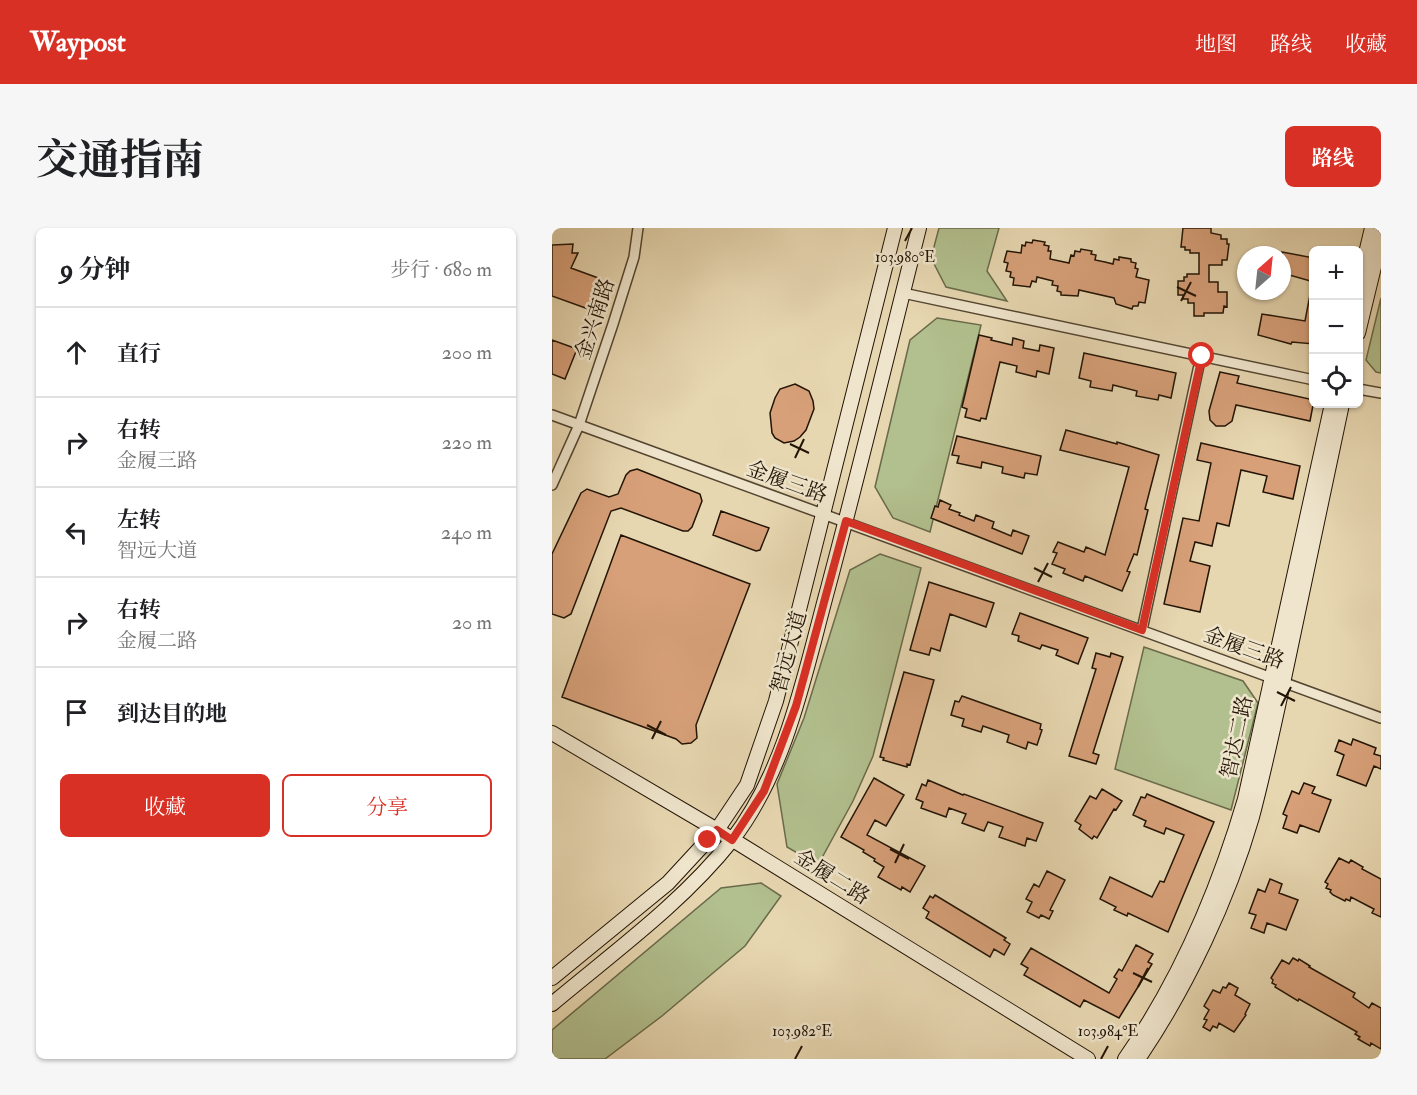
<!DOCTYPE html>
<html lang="zh">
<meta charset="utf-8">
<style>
:root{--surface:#fff;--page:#f6f6f6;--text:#202124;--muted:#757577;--line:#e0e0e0;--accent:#d93025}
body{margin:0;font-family:"IM FELL Double Pica","Noto Serif SC",serif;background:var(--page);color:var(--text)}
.controls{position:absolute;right:18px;top:18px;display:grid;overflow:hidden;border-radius:9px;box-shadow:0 2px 4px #0004}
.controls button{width:54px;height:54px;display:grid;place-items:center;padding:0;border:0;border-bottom:2px solid var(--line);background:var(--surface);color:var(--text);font:30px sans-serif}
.compass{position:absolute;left:685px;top:18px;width:54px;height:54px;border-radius:50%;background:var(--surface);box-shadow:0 2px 4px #0004;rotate:27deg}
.stop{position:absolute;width:18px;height:18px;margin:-14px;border:4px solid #d93025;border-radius:50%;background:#fff}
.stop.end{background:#d93025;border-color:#fff;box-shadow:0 2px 6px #0008}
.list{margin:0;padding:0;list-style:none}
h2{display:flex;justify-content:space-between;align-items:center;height:78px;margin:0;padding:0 24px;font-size:26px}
h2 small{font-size:20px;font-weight:400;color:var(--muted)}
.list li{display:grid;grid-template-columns:39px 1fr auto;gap:18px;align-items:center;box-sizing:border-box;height:90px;padding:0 24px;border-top:2px solid var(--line)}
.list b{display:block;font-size:22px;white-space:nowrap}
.list p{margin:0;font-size:20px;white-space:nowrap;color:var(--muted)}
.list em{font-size:20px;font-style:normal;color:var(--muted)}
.actions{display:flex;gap:12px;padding:18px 24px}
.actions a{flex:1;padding:14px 0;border:2px solid var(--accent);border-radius:9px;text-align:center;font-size:21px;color:var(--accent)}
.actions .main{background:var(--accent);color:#fff}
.icon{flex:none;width:33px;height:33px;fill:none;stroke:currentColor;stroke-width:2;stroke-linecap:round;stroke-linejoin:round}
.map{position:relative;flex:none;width:829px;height:831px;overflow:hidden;border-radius:9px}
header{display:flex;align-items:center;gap:36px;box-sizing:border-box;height:84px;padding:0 30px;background:var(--accent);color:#fff}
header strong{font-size:28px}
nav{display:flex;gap:33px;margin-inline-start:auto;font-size:21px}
.intro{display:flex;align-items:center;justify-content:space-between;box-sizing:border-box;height:144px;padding:0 36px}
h1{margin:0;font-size:42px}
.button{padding:15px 27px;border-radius:9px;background:var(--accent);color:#fff;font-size:21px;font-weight:700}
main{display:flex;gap:36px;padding:0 36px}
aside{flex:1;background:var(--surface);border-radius:9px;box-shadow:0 2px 4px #0004}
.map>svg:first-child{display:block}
.green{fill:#b2bf8e;stroke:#6a6a4a;stroke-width:1.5}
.building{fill:#d7a079;stroke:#221405;stroke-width:1.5}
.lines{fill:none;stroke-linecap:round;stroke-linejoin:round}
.street-casing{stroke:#534530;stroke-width:12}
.secondary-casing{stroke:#221405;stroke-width:16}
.street{stroke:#efe5cc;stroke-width:9}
.secondary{stroke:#efe5cc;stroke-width:14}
.route{stroke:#d93025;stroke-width:8}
.ticks{fill:none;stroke:#221405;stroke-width:2}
.labels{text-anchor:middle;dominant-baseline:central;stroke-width:5;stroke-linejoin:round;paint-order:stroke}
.street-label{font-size:21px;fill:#221405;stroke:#efe5cc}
.ticks-label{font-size:15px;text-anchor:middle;fill:#221405;stroke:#efe5cc;stroke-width:5;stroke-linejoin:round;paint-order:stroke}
</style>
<header>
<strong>Waypost</strong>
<nav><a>地图</a><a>路线</a><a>收藏</a></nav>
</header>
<div class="intro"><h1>交通指南</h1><a class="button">路线</a></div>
<main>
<aside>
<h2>9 分钟<small>步行 · 680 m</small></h2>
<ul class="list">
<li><svg class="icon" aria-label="ahead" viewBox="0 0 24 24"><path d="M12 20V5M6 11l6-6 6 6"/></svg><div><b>直行</b></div><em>200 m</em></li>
<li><svg class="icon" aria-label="right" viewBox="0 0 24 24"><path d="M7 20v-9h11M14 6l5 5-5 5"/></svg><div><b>右转</b><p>金履三路</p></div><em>220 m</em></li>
<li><svg class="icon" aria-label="left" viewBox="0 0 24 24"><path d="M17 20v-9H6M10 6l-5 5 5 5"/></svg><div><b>左转</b><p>智远大道</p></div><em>240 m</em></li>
<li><svg class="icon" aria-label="right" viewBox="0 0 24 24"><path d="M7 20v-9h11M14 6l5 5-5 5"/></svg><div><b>右转</b><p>金履二路</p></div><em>20 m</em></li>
<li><svg class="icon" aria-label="arrive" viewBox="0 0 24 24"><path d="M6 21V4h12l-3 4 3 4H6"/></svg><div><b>到达目的地</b></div></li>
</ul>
<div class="actions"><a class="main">收藏</a><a>分享</a></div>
</aside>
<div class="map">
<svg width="829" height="831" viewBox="0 0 829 831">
<rect width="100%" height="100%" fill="#e7d7b1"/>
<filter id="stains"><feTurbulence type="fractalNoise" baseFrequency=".00333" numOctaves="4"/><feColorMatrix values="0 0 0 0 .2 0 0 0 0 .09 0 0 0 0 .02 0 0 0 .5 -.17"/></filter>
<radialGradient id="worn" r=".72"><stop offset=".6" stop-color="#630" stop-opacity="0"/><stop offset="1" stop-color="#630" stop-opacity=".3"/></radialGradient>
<path class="green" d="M387,0H447L435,43L455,73L394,59L379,30Z
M829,70V145L824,144L814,132Z
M385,90L429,97L378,304L341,290L323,259L358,112Z
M328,326L369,340L321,528L301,573L266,637L235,619L225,556L252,490L298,342Z
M592,419L691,453L706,475L679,582L563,541Z
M209,655L229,668L193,718L110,788L53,831H0V802L169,660Z"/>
<path class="building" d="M631,0H659V5L669,7V11H675V16H677L675,32H670V37H657V54H666V64H675V79L672,78L671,85H652V88H642V75H636V71H631V67H626V53H632V49H635V46H647V25H638V22H633V19H629Z
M481,12L493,14L492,17L497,18L496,23H499L498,31L517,35L519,27L522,28L523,23L528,24L529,21L540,23L539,26L544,27L543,32L553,34L561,36L562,31L567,32V29L579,31V34L584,35L583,40L586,41L584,49L597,52L593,75L587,74L586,78H581L580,81L564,76L562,70L527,62L526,68L509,67V64L505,63L506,58L500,57L501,53L485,49L484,54L480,53L478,59L461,57L462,50L458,49L459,44L454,43L456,35L452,34L455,23L469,25L470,17L473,18L474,14L480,15Z
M21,16L20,25H26L19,40L49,51L39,82L0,68V17Z
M730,24L762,30V54L730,45Z
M758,67L762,68V116L740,114L739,116L706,107L710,86L753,93Z
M427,107L440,110L439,112L460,117L461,110L472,113L471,120L487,123L488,117L502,120L497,146L485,143L484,149L464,144L465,138L448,134L434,191L429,190L428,193L413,189L415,181L410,179Z
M0,112L25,121L13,151L0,146Z
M532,125L624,145L619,170L607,167L606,172L584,168L585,163L561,157L560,163L538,159L539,153L527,150Z
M668,144L687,148L685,155L762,172L758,193L684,177L680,193L673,198H664L658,192L657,183Z
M243,156L257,163L261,173L262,181L254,202L248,209L242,213L232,215L223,210L220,205L218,185L223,170L228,161Z
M514,202L565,216V214L607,227L593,281L596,282L585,327L582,326L575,343L578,344L570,363L533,348L531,353L511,345L513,341L500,336L505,325L501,324L506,314L532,324L534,319L553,327L577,239L508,222Z
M405,208L489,228L485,247L473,245L472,250L450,245L451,239L430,234L429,240L405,235L407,228L400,227Z
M649,215L748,238L741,271L711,264L715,248L689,242L677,298L665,295L660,318L643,314L638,333L658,338L648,384L612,376L631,290L647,293L659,235L645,232Z
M85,241L148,266L150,273L140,299L136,303H131L69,280L59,283L19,386L12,390L0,386V326L29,265L35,261L57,269L66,266L74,247L78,243Z
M388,272L399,277L397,281L408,285L407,287L422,293L424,287L442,294L440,300L459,308L461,302L477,308L470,326L379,290L383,278L386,279Z
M169,283L217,300L208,322L204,323L161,307Z
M69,307L198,356L144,497L145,510L139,515L130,516L124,511L10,469Z
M377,354L442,375L434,399L398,386L388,423L379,420L377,427L358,422Z
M468,385L536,410L526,436L504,427L506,422L490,417L488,421L466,413L467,408L460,406Z
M544,425L558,429L559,425L571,429L541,525L547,527L544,536L517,528L544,441L540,440Z
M352,444L382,452L358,537L355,536V539L331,532L332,530L328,529Z
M410,468L489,496L488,501L490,502L485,517L476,514L474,521L455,514L457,507L431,498L429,504L410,498L412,491L399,487L403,473L407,474Z
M801,511L824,520L822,526L829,528V541L822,538L814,558L785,547L792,527L783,523L787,512L799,517Z
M322,550L352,567L334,598L323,592L315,607L373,638L358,664L350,659L349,662L326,649L332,639L322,633L323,631L311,624L312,622L289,609Z
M376,552L411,567L412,566L491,595L484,613L475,610L473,618L447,609L451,599L436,594L432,603L410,595L414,586L397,580L394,589L369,580L371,574L364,571L370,556L374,558Z
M752,555L763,559L760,565L779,572L767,604L748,597L745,605L731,600L735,588L731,586L740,563L747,566Z
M550,561L570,573L564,582L562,581L545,610L542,608L540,611L527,601L529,597L523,593L538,568L544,571Z
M595,566L662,594L616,704L576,685L575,688L562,682L564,679L548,671L558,649L600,669L608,653L612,654L632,607L614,600L612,606L592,598L594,593L581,587L589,569L593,570Z
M787,630L797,635L799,632L811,639L810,641L829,651V689L820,685L822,681L818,679L799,669L798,673L794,671L793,673L781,667L778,664L779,662L774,660L776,656L773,654Z
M495,643L513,652L498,682L501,683L497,691L489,687L487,690L475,684L480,674L474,671L482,656L487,659Z
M718,651L730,656L727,665L746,672L734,702L715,695L712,705L699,700L704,687L697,685L706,661L713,664Z
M383,667L454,710L452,712L458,716L452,727L442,721L438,729L374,690L377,684L371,680L378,668L381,670Z
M584,717L601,726L596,734L600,736L567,790L532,772L528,779L472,747L476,740L469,736L479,720L557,765L565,751L562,749L567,741L570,743Z
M741,730L746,733L747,731L758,738L757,739L803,765L801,769L817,780L820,775L829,780V821L819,815L818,818L806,811L808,809L803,806L805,804L747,771L746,773L723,759L724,757L720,755L721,752L719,750L730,732L737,736Z
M677,755L686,760L683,767L698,776L693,786L694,787L682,804L667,795L665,800L661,798L658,803L651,799L655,792L652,791L657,782L652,778L661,762L668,765L671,759L674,760Z"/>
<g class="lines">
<defs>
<path id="street" d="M351,65L762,152
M806,161L829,165
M0,187L829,490
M0,257L27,197L61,96L82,29L86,0
M590,402L649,128"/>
<path id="secondary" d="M806,59L820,0
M806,105L829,10
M0,505L165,602L536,831
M0,750L116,655L165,602L195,557L224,473L343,0
M0,776C62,724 130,675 180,612C235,541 253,444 276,360C308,240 337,120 367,0
M573,831C628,752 666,663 693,571L780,176
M586,831C635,759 676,672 700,589C716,528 729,465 742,403C758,327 774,251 790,176"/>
</defs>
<use href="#street" class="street-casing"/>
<use href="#secondary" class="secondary-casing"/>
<use href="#street" class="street"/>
<use href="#secondary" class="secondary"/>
</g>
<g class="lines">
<path class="route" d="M156,612L165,602L180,612L212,563L244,478L294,293L590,402L650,128"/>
</g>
<path class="ticks" d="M353,13L360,0M625,59L644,68M629,73L639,54M238,216L257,225M243,230L252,211M482,340L500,349M486,354L496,335M725,464L743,473M729,478L739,459M95,497L114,507M100,511L109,493M338,621L357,631M343,635L352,616M581,745L600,754M586,759L596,740M243,831L250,818M549,831L556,818"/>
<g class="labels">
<g class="street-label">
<text transform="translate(43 91) rotate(-72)">金兴南路</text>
<text transform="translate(235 254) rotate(20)">金履三路</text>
<text transform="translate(692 420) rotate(20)">金履三路</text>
<text transform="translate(237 424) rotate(-75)">智远大道</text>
<text transform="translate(685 509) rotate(-78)">智达二路</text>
<text transform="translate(280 649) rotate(32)">金履二路</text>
</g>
</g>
<g class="ticks-label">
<text x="353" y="34">103.980°E</text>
<text x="250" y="808">103.982°E</text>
<text x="556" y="808">103.984°E</text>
</g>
<rect width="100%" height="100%" filter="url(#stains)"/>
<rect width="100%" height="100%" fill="url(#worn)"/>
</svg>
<div class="controls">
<button>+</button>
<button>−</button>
<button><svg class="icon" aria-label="locate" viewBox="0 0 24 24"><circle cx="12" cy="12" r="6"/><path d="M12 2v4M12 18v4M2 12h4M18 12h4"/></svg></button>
</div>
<svg class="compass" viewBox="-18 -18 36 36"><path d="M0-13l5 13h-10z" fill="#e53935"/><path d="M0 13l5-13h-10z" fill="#757577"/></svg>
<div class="stop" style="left:650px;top:128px"></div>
<div class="stop end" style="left:156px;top:612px"></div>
</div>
</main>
